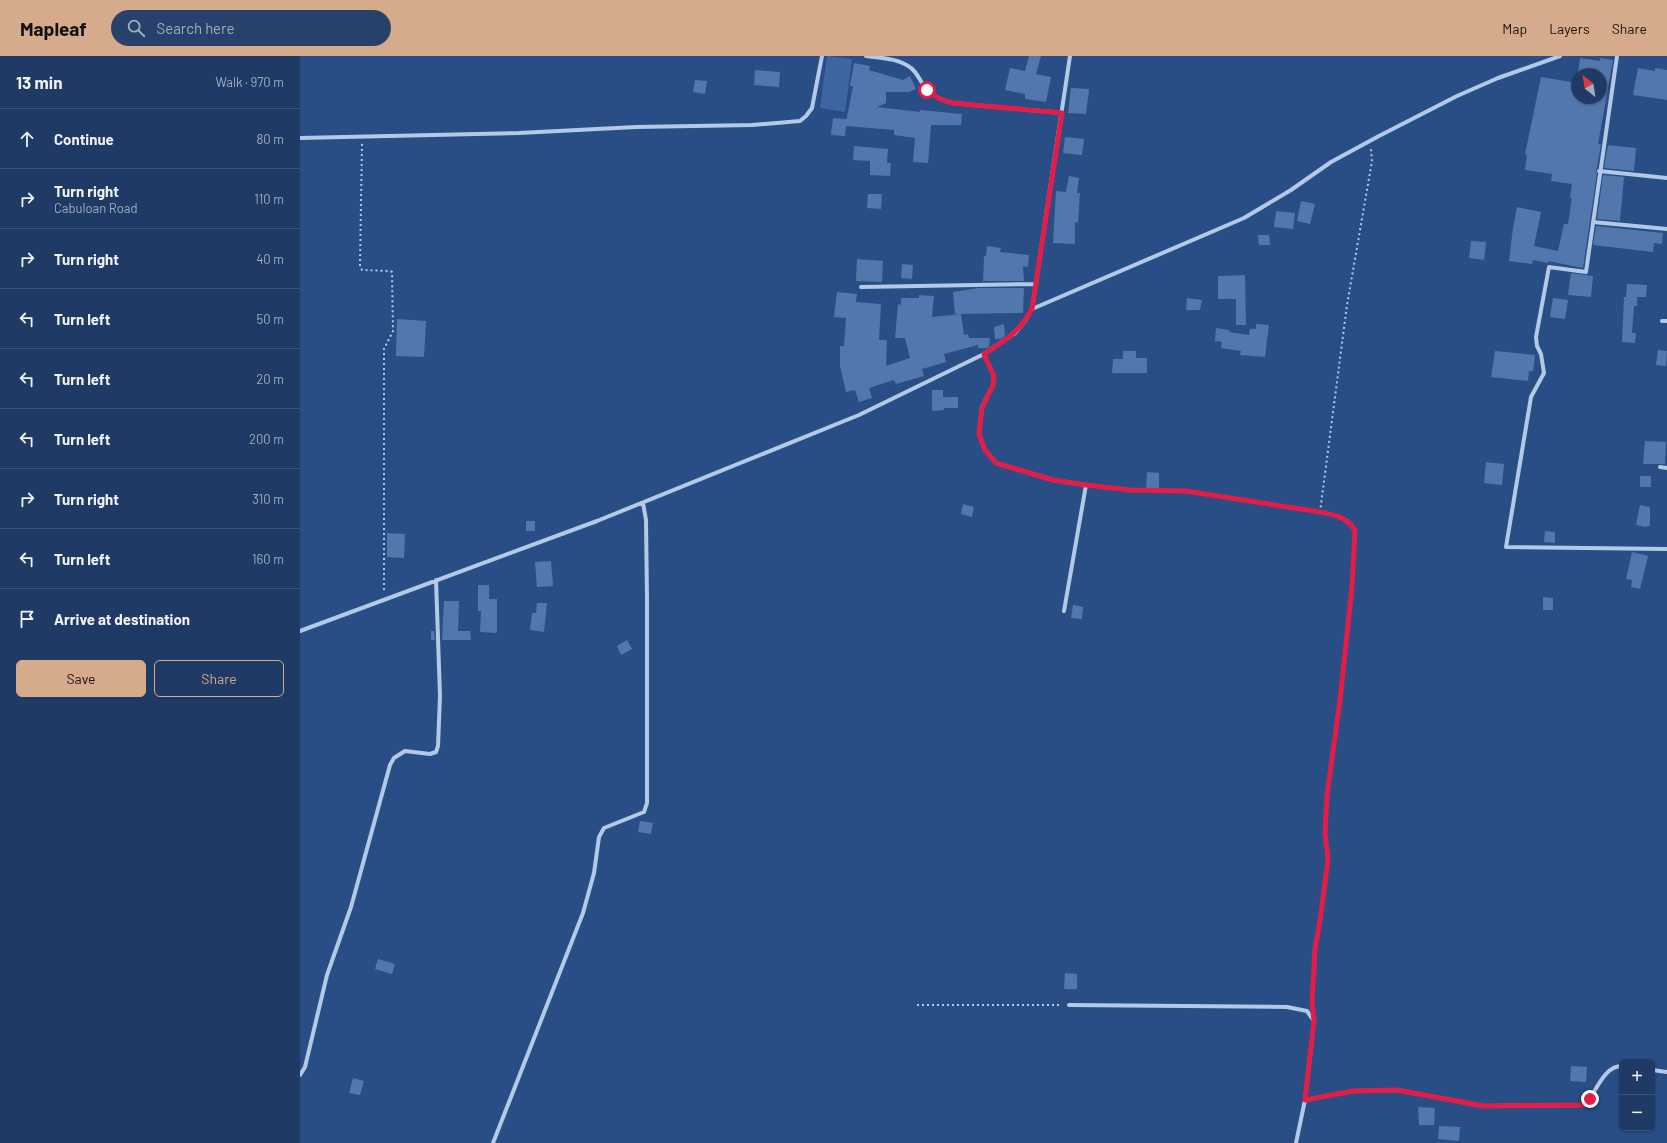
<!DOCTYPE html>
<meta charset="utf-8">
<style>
:root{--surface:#1f3a64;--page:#27416a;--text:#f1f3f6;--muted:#a1adbf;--line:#3c5478;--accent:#d6ab8b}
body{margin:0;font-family:Barlow,sans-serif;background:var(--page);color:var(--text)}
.controls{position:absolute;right:12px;bottom:12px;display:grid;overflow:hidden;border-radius:6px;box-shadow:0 1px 3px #0004}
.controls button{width:36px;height:36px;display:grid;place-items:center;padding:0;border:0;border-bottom:1px solid var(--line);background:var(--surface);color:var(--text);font:20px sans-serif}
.compass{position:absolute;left:1271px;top:12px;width:36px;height:36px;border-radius:50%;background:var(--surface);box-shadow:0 1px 3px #0004;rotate:330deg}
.stop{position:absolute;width:12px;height:12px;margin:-9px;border:3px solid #e11d48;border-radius:50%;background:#fff}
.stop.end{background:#e11d48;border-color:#fff;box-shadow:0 1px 4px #0008}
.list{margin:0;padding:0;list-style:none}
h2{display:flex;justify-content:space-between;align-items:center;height:52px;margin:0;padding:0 16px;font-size:17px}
h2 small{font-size:13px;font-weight:400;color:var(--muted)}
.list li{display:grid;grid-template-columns:26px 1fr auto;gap:12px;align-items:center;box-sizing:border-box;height:60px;padding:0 16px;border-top:1px solid var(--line)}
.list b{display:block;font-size:15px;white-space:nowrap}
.list p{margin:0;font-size:13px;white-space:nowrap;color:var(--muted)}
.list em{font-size:13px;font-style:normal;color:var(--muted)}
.actions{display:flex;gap:8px;padding:12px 16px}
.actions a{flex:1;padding:9px 0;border:1px solid var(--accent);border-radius:6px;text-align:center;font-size:14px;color:var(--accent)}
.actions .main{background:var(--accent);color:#111}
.icon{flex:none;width:22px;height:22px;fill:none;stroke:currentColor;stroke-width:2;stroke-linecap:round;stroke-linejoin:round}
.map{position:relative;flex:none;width:1367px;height:1087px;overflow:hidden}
header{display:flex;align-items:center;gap:24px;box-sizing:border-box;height:56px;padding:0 20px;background:var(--accent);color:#111}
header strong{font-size:19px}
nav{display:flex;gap:22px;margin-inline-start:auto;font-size:14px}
.search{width:280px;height:36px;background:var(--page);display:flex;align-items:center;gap:10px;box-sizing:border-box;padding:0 14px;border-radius:22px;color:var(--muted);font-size:15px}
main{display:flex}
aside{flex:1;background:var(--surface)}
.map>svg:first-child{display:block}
.green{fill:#3e67a1}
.building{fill:#5277ac}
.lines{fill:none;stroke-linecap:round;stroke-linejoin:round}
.path{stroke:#b4c9e7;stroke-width:2;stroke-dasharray:2 3;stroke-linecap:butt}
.street{stroke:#b4c9e7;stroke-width:4}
.route{stroke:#e11d48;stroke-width:5}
</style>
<header>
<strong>Mapleaf</strong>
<div class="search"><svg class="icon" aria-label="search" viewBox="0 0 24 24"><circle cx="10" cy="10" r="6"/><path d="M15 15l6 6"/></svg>Search here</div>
<nav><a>Map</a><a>Layers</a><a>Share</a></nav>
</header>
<main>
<aside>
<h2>13 min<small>Walk · 970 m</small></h2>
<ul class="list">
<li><svg class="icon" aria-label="ahead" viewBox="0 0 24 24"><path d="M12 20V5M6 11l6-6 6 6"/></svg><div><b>Continue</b></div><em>80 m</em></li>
<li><svg class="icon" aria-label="right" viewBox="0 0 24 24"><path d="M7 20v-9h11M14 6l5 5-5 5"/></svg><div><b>Turn right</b><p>Cabuloan Road</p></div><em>110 m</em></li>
<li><svg class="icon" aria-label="right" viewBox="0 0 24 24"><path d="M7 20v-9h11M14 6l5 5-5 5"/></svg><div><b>Turn right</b></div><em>40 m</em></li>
<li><svg class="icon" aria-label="left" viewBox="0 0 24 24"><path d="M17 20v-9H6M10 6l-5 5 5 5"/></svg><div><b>Turn left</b></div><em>50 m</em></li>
<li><svg class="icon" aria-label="left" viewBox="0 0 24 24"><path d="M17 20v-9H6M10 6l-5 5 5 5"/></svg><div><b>Turn left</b></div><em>20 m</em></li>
<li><svg class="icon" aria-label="left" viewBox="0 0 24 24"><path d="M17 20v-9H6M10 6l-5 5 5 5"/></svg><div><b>Turn left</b></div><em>200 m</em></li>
<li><svg class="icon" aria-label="right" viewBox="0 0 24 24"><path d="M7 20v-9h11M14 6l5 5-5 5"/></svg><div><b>Turn right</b></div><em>310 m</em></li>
<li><svg class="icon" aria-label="left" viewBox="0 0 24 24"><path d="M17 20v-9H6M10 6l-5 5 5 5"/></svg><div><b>Turn left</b></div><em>160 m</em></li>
<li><svg class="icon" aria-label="arrive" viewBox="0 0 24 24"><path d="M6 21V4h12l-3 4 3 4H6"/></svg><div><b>Arrive at destination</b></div></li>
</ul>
<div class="actions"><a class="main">Save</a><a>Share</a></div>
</aside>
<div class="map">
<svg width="1367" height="1087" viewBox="0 0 1367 1087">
<rect width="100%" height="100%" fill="#294e85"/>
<path class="green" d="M527,0L552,3L545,56L520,52Z"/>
<path class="building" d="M729,0H741L736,18L751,21L746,46L725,43V38L705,34L710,12L725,15Z
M1280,2L1300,5V2L1313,4L1298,88H1301L1297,112L1296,114L1297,117L1283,212L1248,205V207L1233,204L1232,208L1209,205L1213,172L1217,151L1241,156L1234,190L1258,195L1264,168H1268L1272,142H1270L1272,128L1251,125L1252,118L1225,114L1227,99L1225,98L1241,21L1277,27V42H1301V18H1278Z
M554,7L570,10L569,14L603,24L610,20L616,33L609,36H586V47L577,51L620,56V54L662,58L661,69H631L628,107L613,106L615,82L594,79V74L546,70L545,80L531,79L533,62L547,63L546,66L553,30H550Z
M1338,12L1355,15V12L1367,14V44L1333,39Z
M455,14L480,16L479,31L454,29Z
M395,24L407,25L405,38L393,36Z
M771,32L789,33L786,58L768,57Z
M765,81L784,83L782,99L763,97Z
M1308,89L1336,92L1334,115L1304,112Z
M554,90L588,93L587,107H591L590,120L570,119V105L553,104Z
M1303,119L1324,121L1320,165L1297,163Z
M769,120L779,122L777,137H780L778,167L775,166V188L753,187L756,135L766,136Z
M568,138H582L581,153L567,152Z
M1001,145L1015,148L1010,168L997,165Z
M976,155L995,157L993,173L974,171Z
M1296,170L1363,177L1362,188L1354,187L1353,196L1293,189Z
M958,179H969L970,189H959Z
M1171,185L1186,186L1184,204L1169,202Z
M687,190L701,192L700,196L729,199L728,211L723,210L724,225H683L684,200H686Z
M557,203L583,205L582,226L556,225Z
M602,208L613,209L612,223L601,222Z
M1271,217L1293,220L1291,241L1268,239Z
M945,219L946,269H936V243H918V220Z
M1327,228L1347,229L1346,241H1337V250H1334L1332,277H1336L1335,287L1322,286L1324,241H1326Z
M678,232H724L723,257L655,258L653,236Z
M537,236L557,238L556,246L581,248L579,284H587L586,310L610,302L605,282H595L598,248L601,249V242H619V239L634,240L632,261L661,258L664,279L668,278L669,282H690L689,290L687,292H678V289L644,298L646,306L622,313L624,320L596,328L594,324L569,332L572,342L559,346L555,334L546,336L540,310V290H544L546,262L534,261Z
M887,242L902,244L900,254H886Z
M1253,242L1268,244L1265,263L1250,261Z
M97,263L126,265L124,301L96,300Z
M704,268L705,280L700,283H695L694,271Z
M956,268L969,269L965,301L940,299L941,295L921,292L922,286L915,285L916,272L929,274V276L949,279L950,273H956Z
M1358,294L1367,295L1366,310L1356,309Z
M823,295H836V302H847V317H812L813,303H823Z
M1195,295L1235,299L1233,315H1229L1228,325L1191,321Z
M632,334H643V341H658V352H644V354L632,355Z
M1345,385L1366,386L1365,408H1343Z
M1186,406L1204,408L1202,429L1184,427Z
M847,416L859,417V434H846Z
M1340,420H1351V431H1340Z
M663,448L674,451L672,461L661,458Z
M1340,449L1350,451V470H1347L1346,471L1336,469Z
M226,465H235V475H226Z
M1245,475L1255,476V487L1244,486Z
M87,477L105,478L104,502L87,501Z
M1332,496L1348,500L1340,533L1331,531L1332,524L1326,523Z
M251,505L253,530L237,531L235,506Z
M178,529H189V543H197V575L196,577L180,576L181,555H178Z
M1243,541L1253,542V554H1243Z
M144,545H159L158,575H170L171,584H142Z
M237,547H247L244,576L230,574L232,557H236Z
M773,549L783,551L782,563L771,562Z
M131,575H134L135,584H131Z
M327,584L332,593L321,599L317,590Z
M340,765L353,767L351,778L338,776Z
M78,903L95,908L92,918L75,913Z
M765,917L777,918V933H764Z
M1271,1010L1287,1011L1286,1026L1270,1025Z
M53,1022L64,1025L60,1039L49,1037Z
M1118,1051L1135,1052L1134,1069H1119Z
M1139,1070L1160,1071L1159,1085L1138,1083Z"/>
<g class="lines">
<path class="path" d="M62,88L60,210L62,214L90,215L92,216L93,275L84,293V536
M793,430L830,434L887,435L1020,456
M617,949H762
M1013,950L1015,893L1020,865L1028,803L1025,778L1027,739L1040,644L1055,495C1055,489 1056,482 1055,475C1053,461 1032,458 1020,456L1047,249L1072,105L1071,93"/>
<path class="street" d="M566,0C581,2 598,2 611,12C618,17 621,28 627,34C634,41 643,44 652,47L762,57
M1317,0L1286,216L1249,211L1236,281L1237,290L1241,298L1244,317L1231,341L1206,491L1367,493
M0,82L219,77L336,71L452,69L500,65L506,60L512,52L522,0
M1299,115L1367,122
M1293,166L1367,173
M561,231L736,228
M732,253L770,0
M1362,265H1367
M684,298L694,320L693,329L682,351L679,378L685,394L696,407L753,424L786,429L764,555
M1360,411L1367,412
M0,575L297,465L559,359L684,298L715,277L725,265L732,253L944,162L991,134L1031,106L1079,80L1157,40L1198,22L1260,0
M769,949L987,951L1007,955L1014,965L1005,1044L996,1087
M1352,1014L1367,1016
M0,1019L5,1011L27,919L51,851L90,709L94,702L105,695L130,698L136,696L138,690L140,640L136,524
M1005,1044L1053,1035L1097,1034L1184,1050L1285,1049C1296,1037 1303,1010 1322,1010
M193,1087L283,857L294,817L299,781L304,772L344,756L347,747V543L346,464L343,447"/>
</g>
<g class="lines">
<path class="route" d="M627,34L638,42L652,47L762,57L732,253C719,276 706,284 684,298L694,320L693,329L682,352L679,378L685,394L696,407L753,424L786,429L830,434L886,435L1020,456C1035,459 1046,461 1055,474L1052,531L1040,644L1027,739L1025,778L1028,803L1020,865L1015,893L1012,947L1014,965L1005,1044L1053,1035L1097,1034L1184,1050L1285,1049L1290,1043"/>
</g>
</svg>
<div class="controls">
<button>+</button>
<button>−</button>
</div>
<svg class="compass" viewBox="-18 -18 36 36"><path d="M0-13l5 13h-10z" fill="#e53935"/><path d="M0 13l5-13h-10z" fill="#a1adbf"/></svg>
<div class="stop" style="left:627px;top:34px"></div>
<div class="stop end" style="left:1290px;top:1043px"></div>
</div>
</main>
